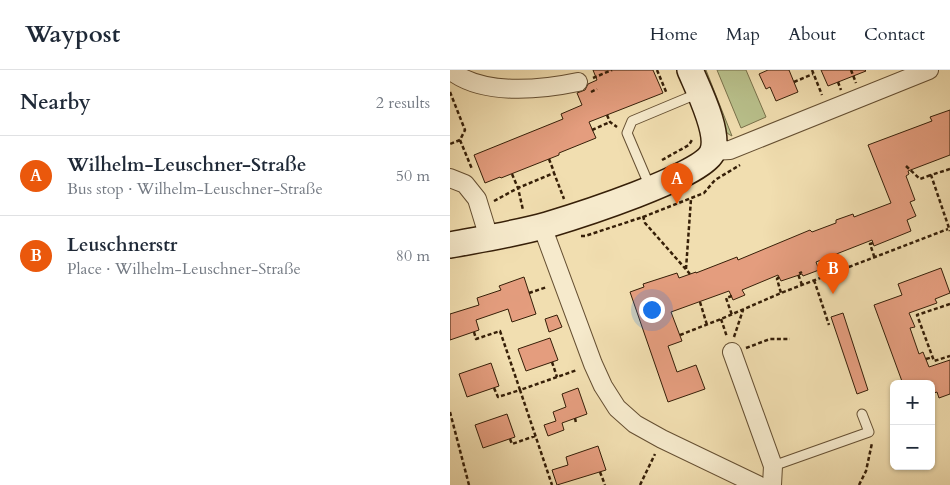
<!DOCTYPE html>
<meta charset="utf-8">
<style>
:root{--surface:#fff;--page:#f2f2f3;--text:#1f2937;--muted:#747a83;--line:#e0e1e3;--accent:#ea580c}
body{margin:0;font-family:Cardo,serif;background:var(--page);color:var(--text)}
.controls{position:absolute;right:15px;bottom:15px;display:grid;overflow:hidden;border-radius:8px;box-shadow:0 1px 4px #0004}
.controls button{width:45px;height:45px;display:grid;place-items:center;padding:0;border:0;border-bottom:1px solid var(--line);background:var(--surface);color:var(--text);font:25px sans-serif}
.you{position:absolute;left:201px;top:239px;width:18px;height:18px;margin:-12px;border:4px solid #fff;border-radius:50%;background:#1a73e8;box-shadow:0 0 0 8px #1a73e833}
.badge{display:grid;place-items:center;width:32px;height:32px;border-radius:50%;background:var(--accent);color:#fff;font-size:16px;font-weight:700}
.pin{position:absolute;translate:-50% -41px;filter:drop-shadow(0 1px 2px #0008)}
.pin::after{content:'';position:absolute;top:26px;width:18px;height:15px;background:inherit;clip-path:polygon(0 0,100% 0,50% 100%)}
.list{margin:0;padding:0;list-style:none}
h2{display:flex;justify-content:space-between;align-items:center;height:65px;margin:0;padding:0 20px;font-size:21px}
h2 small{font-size:16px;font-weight:400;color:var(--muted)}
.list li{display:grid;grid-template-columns:32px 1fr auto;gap:15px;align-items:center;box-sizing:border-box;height:80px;padding:0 20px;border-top:1px solid var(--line)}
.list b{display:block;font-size:19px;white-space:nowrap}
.list p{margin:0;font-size:16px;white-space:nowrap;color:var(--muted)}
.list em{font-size:16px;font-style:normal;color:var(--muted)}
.map{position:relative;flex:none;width:500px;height:415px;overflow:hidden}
header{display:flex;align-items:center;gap:30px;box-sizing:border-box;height:70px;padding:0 25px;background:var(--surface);border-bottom:1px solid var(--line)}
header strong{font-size:24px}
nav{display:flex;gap:28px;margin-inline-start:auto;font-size:18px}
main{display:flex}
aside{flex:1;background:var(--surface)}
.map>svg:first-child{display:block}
.green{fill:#b9c18c;stroke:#78704a}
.building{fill:#e49d7e;stroke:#361f08}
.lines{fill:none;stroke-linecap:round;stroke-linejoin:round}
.lane-casing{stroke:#654f32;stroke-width:11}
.street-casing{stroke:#654f32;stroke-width:20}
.secondary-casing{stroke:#361f08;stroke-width:28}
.path{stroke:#361f08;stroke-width:2.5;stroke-dasharray:4 2.5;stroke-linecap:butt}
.lane{stroke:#f6eacc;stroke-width:9}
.street{stroke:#f6eacc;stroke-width:18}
.secondary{stroke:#f6eacc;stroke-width:25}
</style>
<header>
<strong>Waypost</strong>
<nav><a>Home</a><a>Map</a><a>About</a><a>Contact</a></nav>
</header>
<main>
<aside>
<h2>Nearby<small>2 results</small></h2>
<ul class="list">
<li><span class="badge">A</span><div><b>Wilhelm-Leuschner-Straße</b><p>Bus stop · Wilhelm-Leuschner-Straße</p></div><em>50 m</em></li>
<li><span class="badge">B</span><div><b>Leuschnerstr</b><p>Place · Wilhelm-Leuschner-Straße</p></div><em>80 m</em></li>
</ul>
</aside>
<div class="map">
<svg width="500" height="415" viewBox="0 0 500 415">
<rect width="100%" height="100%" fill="#f1deb0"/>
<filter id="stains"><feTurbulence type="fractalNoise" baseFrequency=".004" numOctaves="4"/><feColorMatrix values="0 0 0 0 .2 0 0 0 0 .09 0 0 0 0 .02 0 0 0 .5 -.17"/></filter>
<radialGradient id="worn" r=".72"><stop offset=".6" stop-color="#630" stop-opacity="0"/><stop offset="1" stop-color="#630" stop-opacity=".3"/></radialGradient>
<path class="green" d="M248,0H256L282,66C266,60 254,16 248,0Z
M267,0H296L316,47L291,58Z"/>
<path class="building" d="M143,0H203L213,23L139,52L146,68L109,83V85L51,108L50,107L35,113L24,85L113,49L111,44L132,35L127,23L135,20L138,14L147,10Z
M318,0H339L348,22L326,31L320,17L316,19L309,4Z
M371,0H415L416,1L378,16Z
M500,40V85L458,101L459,104L456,106L465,130L460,132L466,146L457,150L461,161L424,176L422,170L366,192L369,200L353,206L352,204L331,211L328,205L292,220L295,225L283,230L279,221L221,242L232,271L218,276L227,302L246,295L255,319L218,332L180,222L194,217L193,214L227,203L229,208L246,202V203L287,187L288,190L360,160L362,162L386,153V150L403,144L404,147L441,133L418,75L482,51L480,47Z
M491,198L500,223L485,229L487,233L459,243L465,257L460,258L469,284L473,282L479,297L500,290V324L489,328L487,322L481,324V314H453L424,235L452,225L448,214Z
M74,207L86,244L62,252L58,239L26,250L29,260L0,270V244L29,235L27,228L51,220L49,216Z
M393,243L418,320L407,324L381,247Z
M107,245L112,257L99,262L95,249Z
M100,268L108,290L76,301L68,279Z
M41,293L49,316L17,327L9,304Z
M128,318L137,344L112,353L114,360L98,366L94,355L106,351L103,342L116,337L112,324Z
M57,344L65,367L33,378L25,355Z
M148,376L156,400L107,415L102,400L118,395L116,387Z"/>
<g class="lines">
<defs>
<path id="lane" d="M200,117L177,63L182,51L249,23
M323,396L419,362L412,344"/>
<path id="street" d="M0,0C32,26 90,20 128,12
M263,81L280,80L479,0
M0,108L15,114L27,129L39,168
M92,156L143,294L153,316L167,338L185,354L212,369L308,415
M282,282L323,396L322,415"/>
<path id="secondary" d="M0,175C32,169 65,164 97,155C127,146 250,107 262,83C271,64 248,19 240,0"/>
</defs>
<use href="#lane" class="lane-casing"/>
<use href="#street" class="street-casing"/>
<use href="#secondary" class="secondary-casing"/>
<path class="path" d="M207,0L217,24
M362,0L372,25
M401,0L406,13
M143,8L162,0
M344,12L363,4
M388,12L391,20
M0,22L15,60L10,70L0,74
M141,22L147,19
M157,45L160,52L167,57
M142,60L160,52
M10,70L22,99
M99,89L104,102
M212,90L239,75L243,68
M456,96L470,109L481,105
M500,99L481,105L500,161
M62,104L68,118L73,140
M44,131L68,118L104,103L114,129
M193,146L195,153L240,204
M131,166H135L193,147L254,123L265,110L290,95
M423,173L420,174L424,186
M236,199L241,129
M329,207L327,209L331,223
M364,210L379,255
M352,215L348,204L352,202
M79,223L97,217
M282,226L276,228L282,245
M250,232L257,255
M500,234L467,245L484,291L500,286
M271,249L277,267
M24,262L26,269L50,261L70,320L127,300
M230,265L271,249L331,223L498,159
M284,267L293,240
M296,278L320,269H340
M476,289L483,287
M102,292L107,307
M44,318L48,327L70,320L102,415
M0,342L19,415
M125,348L126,353
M60,369L62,374L85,366
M150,402L155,415
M190,415L205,384
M409,415L416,401L422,373"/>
<use href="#lane" class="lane"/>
<use href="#street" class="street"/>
<use href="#secondary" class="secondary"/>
</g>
<rect width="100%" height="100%" filter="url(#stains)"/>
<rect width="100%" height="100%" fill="url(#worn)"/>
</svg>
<div class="controls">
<button>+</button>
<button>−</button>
</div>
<div class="you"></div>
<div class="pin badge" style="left:227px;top:134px">A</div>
<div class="pin badge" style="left:383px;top:224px">B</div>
</div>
</main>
